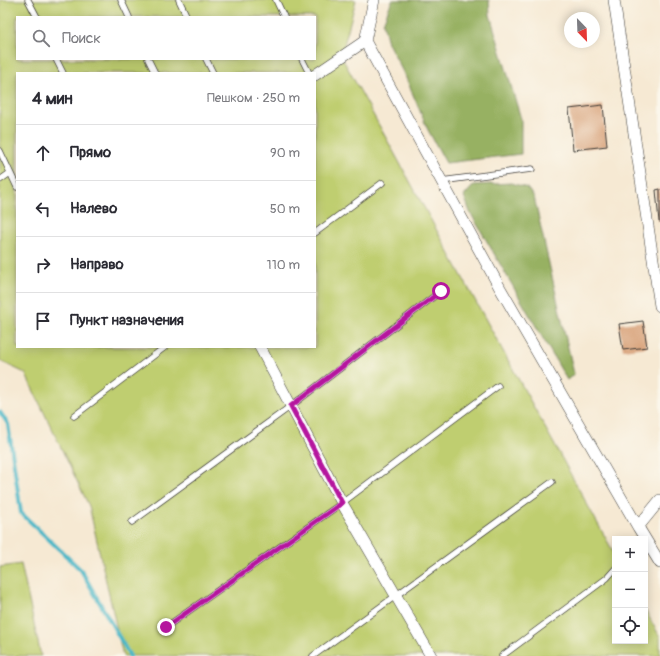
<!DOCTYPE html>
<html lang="ru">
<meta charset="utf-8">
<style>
:root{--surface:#fff;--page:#f7f7f7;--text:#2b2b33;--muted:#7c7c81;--line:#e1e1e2}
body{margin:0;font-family:Pangolin,sans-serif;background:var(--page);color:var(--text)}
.controls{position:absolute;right:12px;bottom:12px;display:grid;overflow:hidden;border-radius:0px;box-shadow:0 2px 10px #0003}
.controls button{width:36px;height:36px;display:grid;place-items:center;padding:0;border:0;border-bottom:1px solid var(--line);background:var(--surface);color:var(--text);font:20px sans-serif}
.compass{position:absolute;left:564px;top:12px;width:36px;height:36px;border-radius:50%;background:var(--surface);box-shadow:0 2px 10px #0003;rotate:157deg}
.stop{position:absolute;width:12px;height:12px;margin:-9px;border:3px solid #b5179e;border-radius:50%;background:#fff}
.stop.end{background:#b5179e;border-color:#fff;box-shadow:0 1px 4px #0008}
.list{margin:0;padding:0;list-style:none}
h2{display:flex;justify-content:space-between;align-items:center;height:52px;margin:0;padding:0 16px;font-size:17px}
h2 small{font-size:13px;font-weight:400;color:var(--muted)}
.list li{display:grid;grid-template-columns:26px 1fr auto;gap:12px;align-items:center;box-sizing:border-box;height:56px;padding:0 16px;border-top:1px solid var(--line)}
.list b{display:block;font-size:15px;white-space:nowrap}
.list em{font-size:13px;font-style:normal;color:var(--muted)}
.icon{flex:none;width:22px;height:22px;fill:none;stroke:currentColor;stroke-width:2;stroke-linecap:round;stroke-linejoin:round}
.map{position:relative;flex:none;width:660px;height:656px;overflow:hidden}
.search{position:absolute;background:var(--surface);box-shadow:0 2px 10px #0003;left:16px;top:16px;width:300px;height:44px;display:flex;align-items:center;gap:10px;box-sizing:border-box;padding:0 14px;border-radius:0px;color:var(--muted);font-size:15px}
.panel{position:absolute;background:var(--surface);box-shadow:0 2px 10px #0003;left:16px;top:72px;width:300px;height:276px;border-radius:0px}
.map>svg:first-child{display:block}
.green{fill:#bfce70;stroke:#6e7546;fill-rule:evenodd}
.forest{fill:#97b162;stroke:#5a663f}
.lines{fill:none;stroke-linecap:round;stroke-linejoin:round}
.stream{stroke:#4cb8c8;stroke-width:4}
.building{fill:#d69c72}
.service-casing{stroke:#3d3b37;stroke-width:7}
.minor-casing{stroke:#3d3b37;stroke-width:12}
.service{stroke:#fff;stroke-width:5.5}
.minor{stroke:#fff;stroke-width:11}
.route{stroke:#b5179e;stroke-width:5}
</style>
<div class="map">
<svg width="660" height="656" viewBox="0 0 660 656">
<rect width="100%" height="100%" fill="#fbf7ec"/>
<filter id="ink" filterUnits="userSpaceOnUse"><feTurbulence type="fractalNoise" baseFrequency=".025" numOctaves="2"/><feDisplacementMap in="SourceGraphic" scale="8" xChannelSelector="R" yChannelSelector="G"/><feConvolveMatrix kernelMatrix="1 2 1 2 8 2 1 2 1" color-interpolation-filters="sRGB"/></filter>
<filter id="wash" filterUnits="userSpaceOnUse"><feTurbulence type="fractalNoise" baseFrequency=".012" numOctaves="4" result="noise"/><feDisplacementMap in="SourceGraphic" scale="16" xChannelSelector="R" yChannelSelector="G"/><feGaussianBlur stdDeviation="0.9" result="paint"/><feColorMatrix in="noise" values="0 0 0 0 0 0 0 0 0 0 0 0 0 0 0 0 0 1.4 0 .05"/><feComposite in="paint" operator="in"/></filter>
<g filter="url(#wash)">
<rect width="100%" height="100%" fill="#f6e9d3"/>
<path class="green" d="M0,0H356L341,56L615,555V641H645V610L660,637V656H123L89,506L25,373L0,361ZM17,17H315V59H17ZM17,73H315V347H17Z
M21,564L41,656H0V567Z"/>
<path class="forest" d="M392,0H489L490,15L521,119V154L446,163L428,130L406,78L388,43L383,23Z
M512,183L527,188L534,197L574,374L567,380L470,212L464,196L474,185Z"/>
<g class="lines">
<path class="stream" d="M0,412L8,424L21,513L81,570L130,656"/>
</g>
<g id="blocks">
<path class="building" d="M603,105L607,146L573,150L569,109Z
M660,189V222H659L656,190Z
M643,321L647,347L623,350L619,324Z"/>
</g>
</g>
<g filter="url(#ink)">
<use href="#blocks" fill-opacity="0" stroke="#3d3b37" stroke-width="1"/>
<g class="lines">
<defs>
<path id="service" d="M28,0L37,17
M121,0L129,17
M179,0L187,17
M276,0L284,17
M56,59L63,73
M148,59L155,73
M206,59L213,73
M302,59L309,73
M0,151L17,187
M0,180L10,173
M441,181L532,169
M315,233L382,183
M74,416L165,347
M132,522L291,406L441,291
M166,627L342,503L498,386
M313,656L552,482
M502,656L607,578L615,569"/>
<path id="minor" d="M374,0L365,41L500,288L638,527L660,563
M614,0L660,306
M315,75L365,41
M260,347L342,503L431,656
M638,527L660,500"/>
</defs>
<use href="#service" class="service-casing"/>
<use href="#minor" class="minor-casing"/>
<use href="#service" class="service"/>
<use href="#minor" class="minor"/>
</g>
</g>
<g class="lines" filter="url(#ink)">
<path class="route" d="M166,627L342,503L291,406L441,291"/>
</g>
</svg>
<div class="controls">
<button>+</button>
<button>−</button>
<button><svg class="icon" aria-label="locate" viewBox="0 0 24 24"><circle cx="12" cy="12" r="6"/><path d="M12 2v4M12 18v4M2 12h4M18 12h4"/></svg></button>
</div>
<svg class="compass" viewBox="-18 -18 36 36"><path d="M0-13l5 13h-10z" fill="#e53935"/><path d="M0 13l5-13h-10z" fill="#7c7c81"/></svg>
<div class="stop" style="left:441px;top:291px"></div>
<div class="stop end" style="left:166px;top:627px"></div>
<div class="search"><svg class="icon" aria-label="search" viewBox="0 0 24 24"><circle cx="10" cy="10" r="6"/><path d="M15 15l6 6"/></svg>Поиск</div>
<section class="panel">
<h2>4 мин<small>Пешком · 250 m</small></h2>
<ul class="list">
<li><svg class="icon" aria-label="ahead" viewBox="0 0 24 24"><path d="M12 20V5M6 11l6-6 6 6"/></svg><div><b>Прямо</b></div><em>90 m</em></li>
<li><svg class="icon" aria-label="left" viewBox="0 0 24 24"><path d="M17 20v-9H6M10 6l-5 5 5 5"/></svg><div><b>Налево</b></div><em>50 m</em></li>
<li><svg class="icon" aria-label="right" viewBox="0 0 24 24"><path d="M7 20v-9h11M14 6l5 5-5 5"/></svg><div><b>Направо</b></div><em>110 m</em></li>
<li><svg class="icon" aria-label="arrive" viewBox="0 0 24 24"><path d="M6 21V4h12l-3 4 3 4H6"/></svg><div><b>Пункт назначения</b></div></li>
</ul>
</section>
</div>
